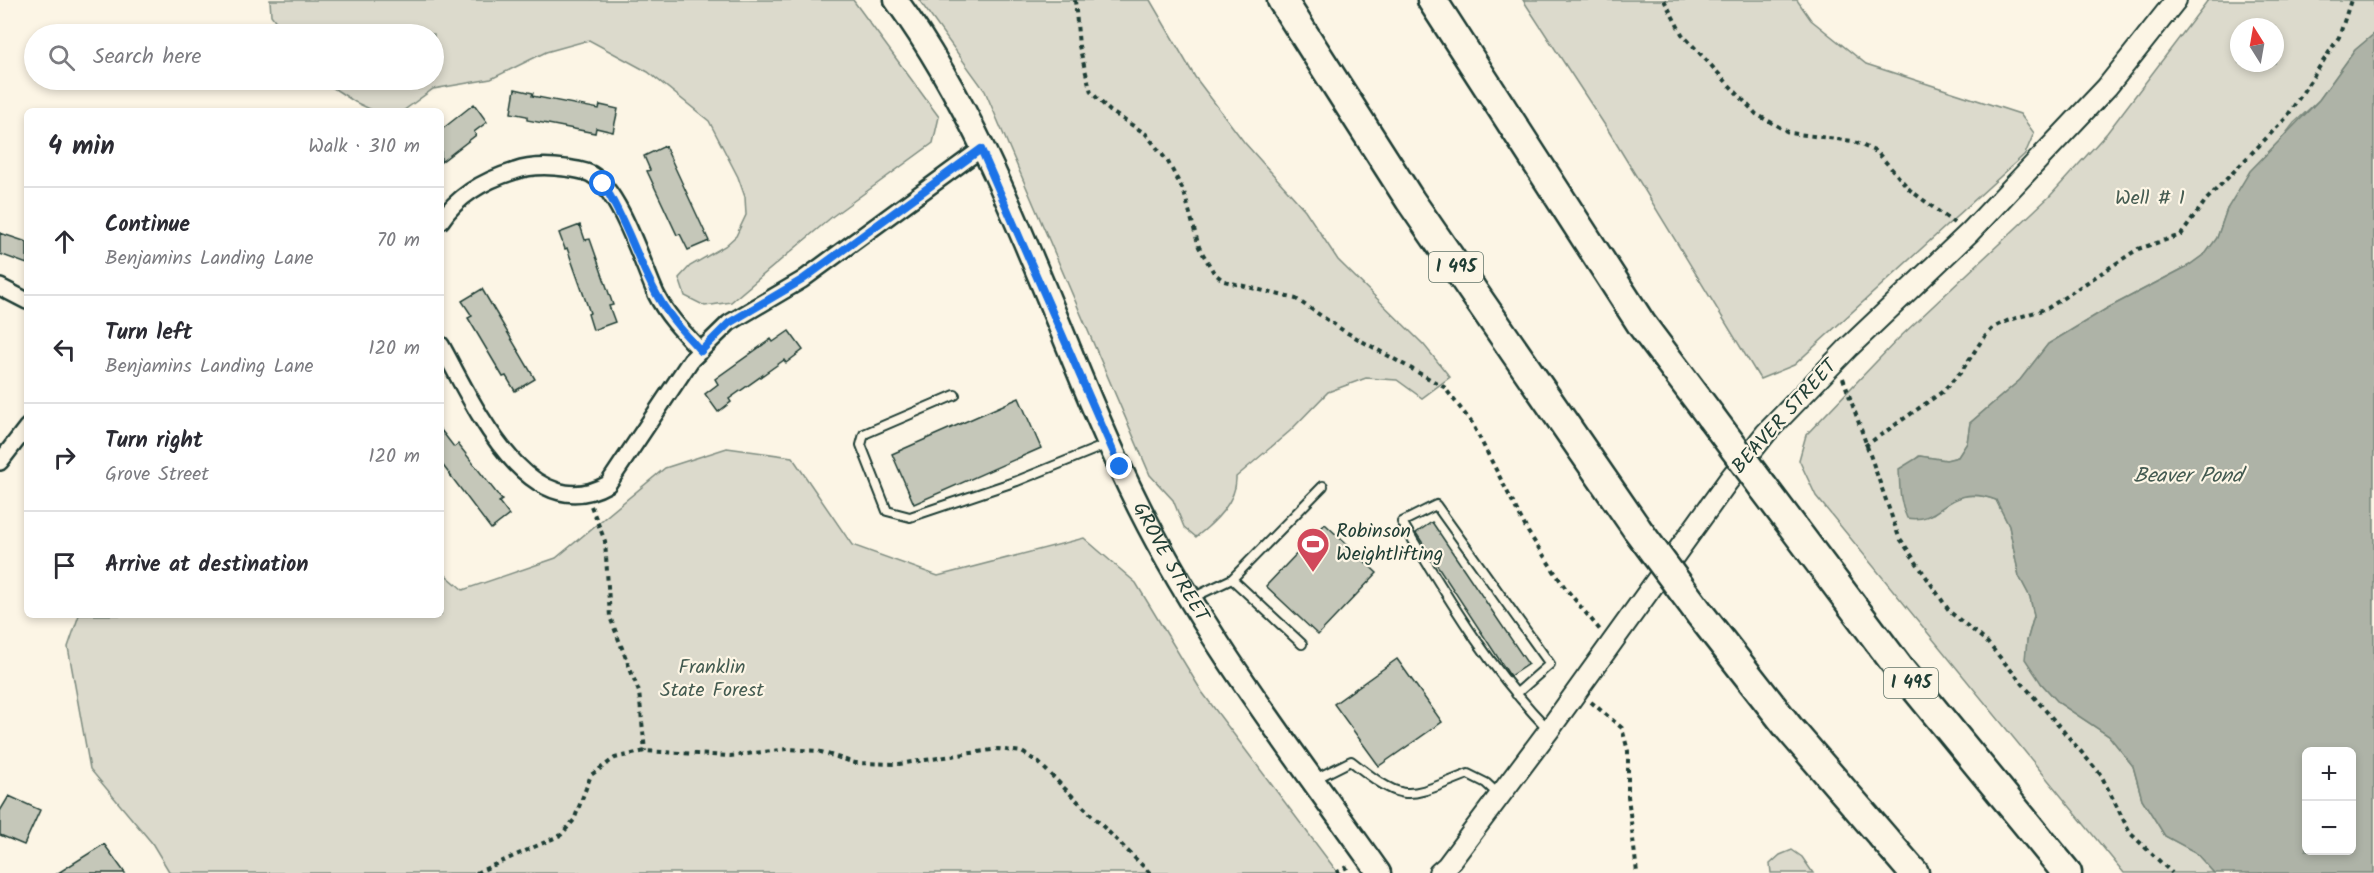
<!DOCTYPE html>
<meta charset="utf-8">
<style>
:root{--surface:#fff;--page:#f2f2f3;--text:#2b2b33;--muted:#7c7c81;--line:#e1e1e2}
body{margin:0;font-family:Kalam,sans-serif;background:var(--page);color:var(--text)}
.controls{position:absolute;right:18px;bottom:18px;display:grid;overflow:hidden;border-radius:9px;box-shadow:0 3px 9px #0003}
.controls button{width:54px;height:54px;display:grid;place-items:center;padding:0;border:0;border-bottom:2px solid var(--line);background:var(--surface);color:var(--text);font:30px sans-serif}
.compass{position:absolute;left:2230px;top:18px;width:54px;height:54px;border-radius:50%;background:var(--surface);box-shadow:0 3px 9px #0003;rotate:349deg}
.stop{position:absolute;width:18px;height:18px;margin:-14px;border:4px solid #1a73e8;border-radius:50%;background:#fff}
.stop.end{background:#1a73e8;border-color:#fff;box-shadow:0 2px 6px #0008}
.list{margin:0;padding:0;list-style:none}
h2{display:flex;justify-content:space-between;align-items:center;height:78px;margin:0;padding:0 24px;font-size:26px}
h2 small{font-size:20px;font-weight:400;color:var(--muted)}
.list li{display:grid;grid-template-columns:39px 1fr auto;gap:18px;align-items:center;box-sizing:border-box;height:108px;padding:0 24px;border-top:2px solid var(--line)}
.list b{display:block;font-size:22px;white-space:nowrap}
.list p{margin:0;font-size:20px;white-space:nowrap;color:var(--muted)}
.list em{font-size:20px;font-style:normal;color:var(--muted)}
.icon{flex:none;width:33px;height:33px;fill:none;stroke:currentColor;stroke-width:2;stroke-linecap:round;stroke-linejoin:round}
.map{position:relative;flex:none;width:2374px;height:873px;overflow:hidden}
.search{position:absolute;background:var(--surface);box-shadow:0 3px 9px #0003;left:24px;top:24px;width:420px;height:66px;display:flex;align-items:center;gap:15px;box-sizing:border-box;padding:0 21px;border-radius:33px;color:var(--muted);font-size:22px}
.panel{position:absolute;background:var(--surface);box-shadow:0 3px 9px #0003;left:24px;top:108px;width:420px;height:510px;border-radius:9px}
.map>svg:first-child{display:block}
.green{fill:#dcdacc;stroke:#7e8c80;stroke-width:1.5;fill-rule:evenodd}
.water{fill:#aeb3a7;stroke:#758479;stroke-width:1.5;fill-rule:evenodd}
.building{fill:#c5c7b9;stroke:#1f3d34;stroke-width:1.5}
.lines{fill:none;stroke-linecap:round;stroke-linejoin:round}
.service-casing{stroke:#1f3d34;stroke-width:12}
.minor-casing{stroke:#1f3d34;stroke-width:20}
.tertiary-casing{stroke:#1f3d34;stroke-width:24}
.secondary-casing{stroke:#1f3d34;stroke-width:27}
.motorway-casing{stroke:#1f3d34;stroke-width:33}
.path{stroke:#1f3d34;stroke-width:4;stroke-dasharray:4.5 4.5;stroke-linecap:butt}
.service{stroke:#fcf5e5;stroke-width:8}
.minor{stroke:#fcf5e5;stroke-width:15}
.tertiary{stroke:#fcf5e5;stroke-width:20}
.secondary{stroke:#fcf5e5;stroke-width:22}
.motorway{stroke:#fcf5e5;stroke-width:28}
.motorway-bridge-casing{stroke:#1f3d34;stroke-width:33;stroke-linecap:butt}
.motorway-bridge{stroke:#fcf5e5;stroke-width:28}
.route{stroke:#1a73e8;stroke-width:8}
.labels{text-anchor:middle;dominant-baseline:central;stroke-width:4.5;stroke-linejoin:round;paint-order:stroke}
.shield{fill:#fcf5e5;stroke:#617469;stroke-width:1.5}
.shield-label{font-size:18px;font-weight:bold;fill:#1f3d34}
.park-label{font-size:20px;fill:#455c52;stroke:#fcf5e5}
.street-label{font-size:20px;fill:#1f3d34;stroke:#fcf5e5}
.poi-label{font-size:20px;fill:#1f3d34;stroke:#fcf5e5;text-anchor:start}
.water-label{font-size:21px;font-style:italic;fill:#435a51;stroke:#fcf5e5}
</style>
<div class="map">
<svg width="2374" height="873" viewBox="0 0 2374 873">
<rect width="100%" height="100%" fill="#fcf5e5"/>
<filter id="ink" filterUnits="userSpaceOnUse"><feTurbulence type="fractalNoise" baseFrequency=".0167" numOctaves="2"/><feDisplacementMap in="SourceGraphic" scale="12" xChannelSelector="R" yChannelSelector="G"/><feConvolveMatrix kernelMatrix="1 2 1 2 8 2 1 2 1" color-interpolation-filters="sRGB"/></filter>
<g filter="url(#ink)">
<path class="green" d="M270,0H853L939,117L933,143L833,216L731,302L705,306L685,296L679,278L690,266L725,246L736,236L746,215L745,197L738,177L709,121L648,72L589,40L546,52L491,79L433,89L403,111H374L355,102L321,80H434V34H285L271,15Z
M919,0H1150L1195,77L1244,142L1305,210L1338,260L1424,345L1450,377L1422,398L1397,380L1366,378L1328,392L1290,431L1236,477C1237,502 1214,523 1196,537L1184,527L1173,500L1150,475L985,91Z
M1523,0H1797L1811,20L1866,64L2020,114L2034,133L2025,154L1794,365L1760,379L1608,130Z
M2208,0H2374V34L2355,50L2319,100L2294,123L2227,209L2217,238L2206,253L2188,266L2106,309L2048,344L2020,380L1970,423L1967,443L1958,457L1947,460L1919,456L1900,474L1933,514C1954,497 1969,490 1996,500L2009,526L2019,576L2030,597L2034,616L2027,641L2041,683L2059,703L2109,736L2133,766L2142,799L2165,836L2195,852L2214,873H2124L1816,496L1799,460L1806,435L1899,338L2050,196L2107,133ZM2239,27H2275V63H2239Z
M727,448L792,457L852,545L938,576L1084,538L1136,583L1202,692L1338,873H170L152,843L90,769L68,647L79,615H441V571L463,590L556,558L665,468Z
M1792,850L1802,857L1813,873H1771L1770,864L1780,855Z"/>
<path class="water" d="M2374,34V873H2214L2195,852L2165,836L2142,799L2133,766L2109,736L2059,703L2041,683L2025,659L2027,641L2034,616L2030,597L2019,576L2009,526L1996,500C1946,481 1944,525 1907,518C1899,501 1900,487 1899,469L1920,456L1946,460L1958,457L1967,443L1970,423L2020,380L2048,344L2106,309L2188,266L2206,253L2217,238L2227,209L2250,171L2319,100L2355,50ZM2306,752H2352V850H2306Z"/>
<path class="building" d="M515,89L533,93L532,96L599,109L600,105L618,109L613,132L596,128L595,133L527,120V116L511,113Z
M474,104L487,122L474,132L476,135L441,162V130Z
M665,146L709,241L688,250L680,234L677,235L647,171L650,170L644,156Z
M580,225L585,240L590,239L613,305L609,306L615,322L593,330L588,314L590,313L567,248L565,249L559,233Z
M0,233L27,242V264L0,254Z
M482,289L535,379L515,391L506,376L503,377L468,318L472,316L462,301Z
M789,331L803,350L786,363L784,360L729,399L731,402L718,412L705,394L718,384L715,379L771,339L773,342Z
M1019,398L1041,448L914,504L892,454Z
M441,430L454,447L458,444L502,500L499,502L509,515L491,529L441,463Z
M1432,522L1528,664L1510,676L1416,533Z
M1325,524L1377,573L1318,635L1266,586Z
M1397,659L1442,722L1379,766L1334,704Z
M9,796L40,810L24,845L0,835V811Z
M104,844L125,873H58Z"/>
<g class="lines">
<defs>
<path id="service" d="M955,395L864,434L861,445L887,511L910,517L1017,481L1108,444
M1232,579L1302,644
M1192,598L1232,579L1323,486
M1516,694L1550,664L1436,505L1402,522C1447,596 1487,666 1548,729
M1315,779L1351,761C1406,804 1404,799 1468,774L1486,783L1499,795"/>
<path id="minor" d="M441,221C458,195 485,180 515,171C529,166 541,166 555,167C566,168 581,169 591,174C620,191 642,263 656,294C667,316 684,333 701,351
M0,287L27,301
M441,345C472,400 527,530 608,484L691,360L729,323L802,280L981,149
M0,462L27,427"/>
<path id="tertiary" d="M1439,873L1447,866L1549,730L1728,481L1766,433L1849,347L1970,232L2107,87L2176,0"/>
<g id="secondary">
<path id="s1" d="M896,0C1006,151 1056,341 1139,507C1205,639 1295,754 1379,873"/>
</g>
<path id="motorway" d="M1282,0L1410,200L1637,529
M1432,0L1642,325L1711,417
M1763,487L1899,668L2067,873
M1700,614L1789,728L1914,873"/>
</defs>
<use href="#service" class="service-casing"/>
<use href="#minor" class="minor-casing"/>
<use href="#tertiary" class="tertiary-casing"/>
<use href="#secondary" class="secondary-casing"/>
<use href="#motorway" class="motorway-casing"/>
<path class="path" d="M1075,0L1079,46L1091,92L1110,111L1146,134L1168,162L1184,192L1199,247L1214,273L1224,281L1296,299L1344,331L1444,387L1472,423L1528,532L1566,589L1600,630
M1664,0L1682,34L1756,114L1790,133L1852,141L1877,152L1910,190L1954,223
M1843,378L1899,537L1950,612L1986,641L2101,775L2130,833L2172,873
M1865,446L1942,392L1961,372L1982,340L1993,328L2007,321L2048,308L2138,249L2181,235L2206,200L2286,118L2339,37L2351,0
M591,506L605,541L610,617L639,692L645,751
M1591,702L1622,728L1628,751V796L1637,873
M476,873L561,835L574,820L591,775L615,758L645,751L730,756L788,749L818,751L855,763L899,764L998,749L1022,752L1039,763L1150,873
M1336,873L1351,865"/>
<use href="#service" class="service"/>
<use href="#minor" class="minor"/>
<use href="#tertiary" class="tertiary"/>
<use href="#secondary" class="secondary"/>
<use href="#motorway" class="motorway"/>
<defs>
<path id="motorway-bridge" d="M1711,417L1763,487
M1637,529L1700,614"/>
</defs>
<use href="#motorway-bridge" class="motorway-bridge-casing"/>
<use href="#motorway-bridge" class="motorway-bridge"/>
</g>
</g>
<g class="lines" filter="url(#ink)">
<path class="route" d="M603,184C627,222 637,260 658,297C670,318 685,334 701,351L729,323L802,280L981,149L1120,467"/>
</g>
<defs>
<symbol id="stadium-pin" viewBox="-11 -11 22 30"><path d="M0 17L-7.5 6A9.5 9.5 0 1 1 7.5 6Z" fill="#d1495b" stroke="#fcf5e5"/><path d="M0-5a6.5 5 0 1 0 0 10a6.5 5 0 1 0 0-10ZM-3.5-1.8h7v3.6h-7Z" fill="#fff"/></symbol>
</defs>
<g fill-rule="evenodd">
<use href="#stadium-pin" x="1294" y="525" width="38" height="52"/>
</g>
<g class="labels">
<g class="shield">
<rect x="1429" y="252" width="54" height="30" rx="4.5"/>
<rect x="1884" y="668" width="54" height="30" rx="4.5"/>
</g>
<g class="shield-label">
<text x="1456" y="267">I 495</text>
<text x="1911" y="683">I 495</text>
</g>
<g class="park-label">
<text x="2150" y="199">Well # 1</text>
<text x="712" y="668">Franklin<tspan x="712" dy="23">State Forest</tspan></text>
</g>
<g class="street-label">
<text transform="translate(1785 417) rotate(-48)">BEAVER STREET</text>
<text stroke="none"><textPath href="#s1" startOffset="627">GROVE STREET</textPath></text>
</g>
<g class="poi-label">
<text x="1336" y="532">Robinson<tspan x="1336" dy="23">Weightlifting</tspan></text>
</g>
<g class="water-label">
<text x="2188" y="476">Beaver Pond</text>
</g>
</g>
</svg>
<div class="controls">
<button>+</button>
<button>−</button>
</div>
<svg class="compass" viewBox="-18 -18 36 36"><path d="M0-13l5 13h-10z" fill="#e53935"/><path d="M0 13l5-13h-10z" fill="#7c7c81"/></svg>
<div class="stop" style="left:603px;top:184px"></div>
<div class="stop end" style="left:1120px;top:467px"></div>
<div class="search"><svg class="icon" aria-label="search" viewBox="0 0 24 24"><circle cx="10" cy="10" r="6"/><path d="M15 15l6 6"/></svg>Search here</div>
<section class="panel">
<h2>4 min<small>Walk · 310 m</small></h2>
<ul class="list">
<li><svg class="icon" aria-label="ahead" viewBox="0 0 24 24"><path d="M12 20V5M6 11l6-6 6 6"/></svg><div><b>Continue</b><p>Benjamins Landing Lane</p></div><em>70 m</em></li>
<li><svg class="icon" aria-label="left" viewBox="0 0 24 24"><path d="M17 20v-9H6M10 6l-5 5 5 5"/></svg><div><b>Turn left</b><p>Benjamins Landing Lane</p></div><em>120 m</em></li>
<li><svg class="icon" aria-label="right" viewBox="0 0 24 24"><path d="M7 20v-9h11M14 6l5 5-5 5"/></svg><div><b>Turn right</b><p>Grove Street</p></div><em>120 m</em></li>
<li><svg class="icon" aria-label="arrive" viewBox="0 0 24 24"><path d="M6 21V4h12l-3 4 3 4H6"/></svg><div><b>Arrive at destination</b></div></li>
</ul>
</section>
</div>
